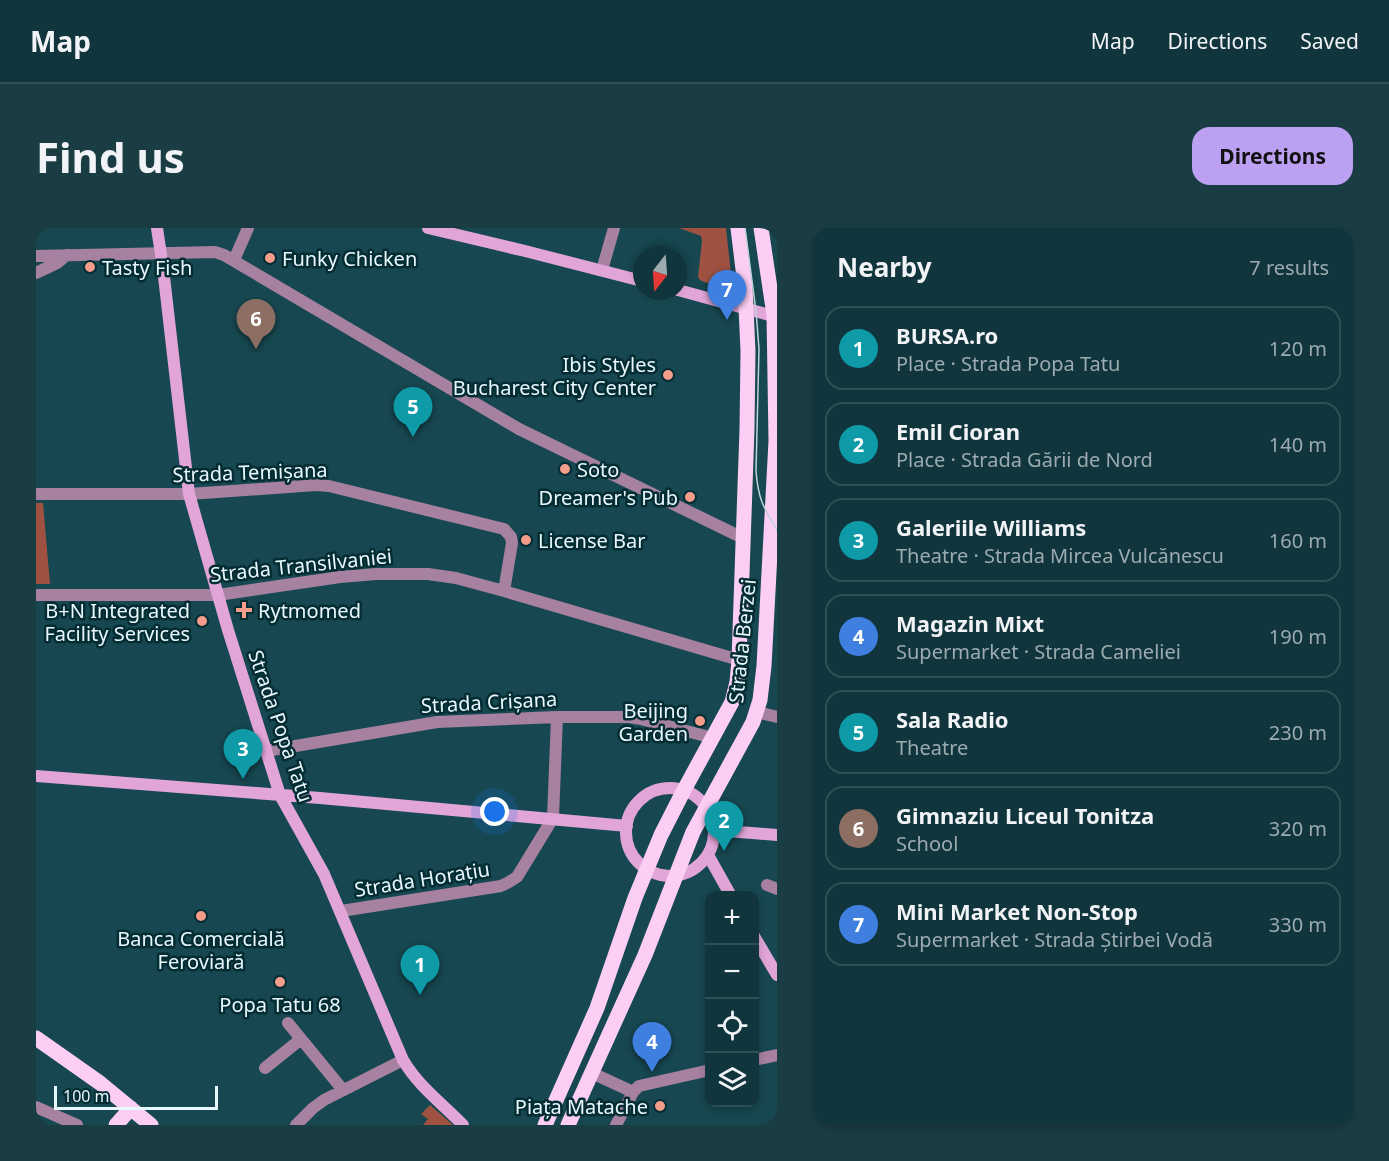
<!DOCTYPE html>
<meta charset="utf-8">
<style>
:root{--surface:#11353c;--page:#1a3d43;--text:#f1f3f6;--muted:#9cabaf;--line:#305056;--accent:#bca0f2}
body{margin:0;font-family:"Noto Sans",sans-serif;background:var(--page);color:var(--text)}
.controls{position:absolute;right:18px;bottom:18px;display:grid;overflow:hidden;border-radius:12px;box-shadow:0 3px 9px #0003}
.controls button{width:54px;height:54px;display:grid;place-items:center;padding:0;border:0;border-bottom:2px solid var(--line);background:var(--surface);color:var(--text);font:30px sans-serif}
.compass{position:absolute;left:597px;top:18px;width:54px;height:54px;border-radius:50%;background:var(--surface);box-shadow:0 3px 9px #0003;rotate:197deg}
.scale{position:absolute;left:18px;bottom:15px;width:164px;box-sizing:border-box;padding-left:6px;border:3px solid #e8f8fc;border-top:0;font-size:16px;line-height:21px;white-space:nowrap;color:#e8f8fc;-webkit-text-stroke:4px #042c33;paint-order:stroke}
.you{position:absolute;left:459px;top:584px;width:21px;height:21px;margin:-15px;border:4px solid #fff;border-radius:50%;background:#1a73e8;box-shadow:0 0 0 9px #1a73e833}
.badge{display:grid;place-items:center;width:39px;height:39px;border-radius:50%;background:var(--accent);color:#fff;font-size:20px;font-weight:700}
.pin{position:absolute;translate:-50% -50px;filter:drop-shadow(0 2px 3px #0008)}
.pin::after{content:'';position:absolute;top:32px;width:21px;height:18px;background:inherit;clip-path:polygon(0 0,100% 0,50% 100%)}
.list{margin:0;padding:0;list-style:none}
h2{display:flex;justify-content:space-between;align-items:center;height:78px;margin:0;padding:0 24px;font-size:26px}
h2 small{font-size:20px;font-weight:400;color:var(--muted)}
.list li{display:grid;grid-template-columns:39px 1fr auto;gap:18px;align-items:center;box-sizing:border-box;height:84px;margin:0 12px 12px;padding:0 12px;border:2px solid var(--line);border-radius:18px}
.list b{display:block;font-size:22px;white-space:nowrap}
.list p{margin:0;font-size:20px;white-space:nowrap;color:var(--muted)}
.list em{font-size:20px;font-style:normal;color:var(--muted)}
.icon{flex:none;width:33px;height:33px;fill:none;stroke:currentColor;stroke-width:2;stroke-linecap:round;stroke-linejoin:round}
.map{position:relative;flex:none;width:741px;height:897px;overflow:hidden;border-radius:18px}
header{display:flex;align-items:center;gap:36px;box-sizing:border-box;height:84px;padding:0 30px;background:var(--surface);border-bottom:2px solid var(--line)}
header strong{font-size:28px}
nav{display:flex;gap:33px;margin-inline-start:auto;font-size:21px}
.intro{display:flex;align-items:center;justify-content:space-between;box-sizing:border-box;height:144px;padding:0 36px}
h1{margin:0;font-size:42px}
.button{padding:15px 27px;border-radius:18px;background:var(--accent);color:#111;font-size:21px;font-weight:700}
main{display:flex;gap:36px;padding:0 36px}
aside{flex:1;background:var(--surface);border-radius:18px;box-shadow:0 3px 9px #0003}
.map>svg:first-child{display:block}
.green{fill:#9f5242}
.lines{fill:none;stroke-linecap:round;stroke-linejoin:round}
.street{stroke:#a781a0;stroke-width:12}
.secondary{stroke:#e2a5d7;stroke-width:12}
.primary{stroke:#fccef3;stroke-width:15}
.tram{stroke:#bdd4d9;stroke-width:1.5}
.poi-dot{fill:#f49d8b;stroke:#042c33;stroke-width:2}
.labels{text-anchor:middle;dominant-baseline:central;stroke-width:5;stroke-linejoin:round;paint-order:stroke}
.poi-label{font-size:20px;fill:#e8f8fc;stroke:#042c33;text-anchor:start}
.street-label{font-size:20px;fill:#e8f8fc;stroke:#042c33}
</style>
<header>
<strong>Map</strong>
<nav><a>Map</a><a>Directions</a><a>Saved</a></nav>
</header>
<div class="intro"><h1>Find us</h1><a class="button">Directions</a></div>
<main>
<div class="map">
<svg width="741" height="897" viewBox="0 0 741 897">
<rect width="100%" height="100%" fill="#174750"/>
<path class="green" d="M643,0H690L695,46L693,50L687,55C678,55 666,57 662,49L666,13L665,8Z
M0,275H7L14,356H0Z
M394,877L417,897H387L392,891L385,886Z"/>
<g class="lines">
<path class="street" d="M0,28L179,24L188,27L483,201L707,310
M198,32L212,0
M566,42L578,0
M0,45L21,35L31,27
M0,266H153L280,257L293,258L468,301L475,309L476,315L468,363
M0,367H182L304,349L340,346H392L420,350L468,363L703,432
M721,484L741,489
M230,523L401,494L521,489H593L605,491L677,510
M731,657L741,661
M305,683L465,658L473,654L481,649L517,590L521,489
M252,795L307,862
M718,832L741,827
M229,840L265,811
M556,845L597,864
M0,879L41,897
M260,897L277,880L288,872L367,832
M580,897L597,864L603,858L674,842"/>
<path class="secondary" d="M121,0L127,40L153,266L192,402L244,567L288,646L367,832C383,859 406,875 427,897
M392,0L489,23L606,53
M642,62L741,89
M0,548L284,570L591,598
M590 604a44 44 0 1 1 88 0a44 44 0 1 1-88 0Z
M679,602L741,607
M672,627L695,668
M718,708L741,747"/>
<path class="primary" d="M0,810L64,855L115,897
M80,897L95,880
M509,897L561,780L599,670L625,607L648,562L696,474L701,454L703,432L711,201L712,123L709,58L702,0
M532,897L609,727L657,604L717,494L724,472L728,438L740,213L738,87L725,0"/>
<path class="tram" d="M709,0L720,83L723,121L720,243C722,270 727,279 741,302"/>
</g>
<g class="poi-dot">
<circle cx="234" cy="30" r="6"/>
<circle cx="54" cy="39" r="6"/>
<circle cx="632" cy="147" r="6"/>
<circle cx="529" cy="241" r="6"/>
<circle cx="654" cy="269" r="6"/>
<circle cx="490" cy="312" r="6"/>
<path d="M205 373h6v6h6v6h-6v6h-6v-6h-6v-6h6z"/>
<circle cx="166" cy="393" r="6"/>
<circle cx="664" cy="493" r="6"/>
<circle cx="165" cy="688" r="6"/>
<circle cx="244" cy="754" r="6"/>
<circle cx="624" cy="878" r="6"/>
</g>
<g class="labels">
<g class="poi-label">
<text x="246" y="30">Funky Chicken</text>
<text x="66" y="39">Tasty Fish</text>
<text x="620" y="136" text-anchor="end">Ibis Styles<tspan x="620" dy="23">Bucharest City Center</tspan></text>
<text x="541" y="241">Soto</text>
<text x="642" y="269" text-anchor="end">Dreamer's Pub</text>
<text x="502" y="312">License Bar</text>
<text x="154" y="382" text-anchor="end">B+N Integrated<tspan x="154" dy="23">Facility Services</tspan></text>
<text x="222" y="382">Rytmomed</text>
<text x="652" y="482" text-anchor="end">Beijing<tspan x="652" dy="23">Garden</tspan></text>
<text x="165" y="710" text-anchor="middle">Banca Comercială<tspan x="165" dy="23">Feroviară</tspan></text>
<text x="244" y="776" text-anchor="middle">Popa Tatu 68</text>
<text x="612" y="878" text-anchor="end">Piața Matache</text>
</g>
<g class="street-label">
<text transform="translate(214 244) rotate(-2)">Strada Temișana</text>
<text transform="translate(265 337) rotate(-6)">Strada Transilvaniei</text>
<text transform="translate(706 413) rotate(-84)">Strada Berzei</text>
<text transform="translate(453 474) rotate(-3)">Strada Crișana</text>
<text transform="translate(245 498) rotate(71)">Strada Popa Tatu</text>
<text transform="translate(386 651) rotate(-9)">Strada Horațiu</text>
</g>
</g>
</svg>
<div class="controls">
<button>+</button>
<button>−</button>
<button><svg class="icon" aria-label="locate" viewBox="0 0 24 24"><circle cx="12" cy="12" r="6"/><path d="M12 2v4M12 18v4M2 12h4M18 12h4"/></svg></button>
<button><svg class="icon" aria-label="layers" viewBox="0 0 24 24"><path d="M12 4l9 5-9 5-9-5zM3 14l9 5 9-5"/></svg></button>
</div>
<svg class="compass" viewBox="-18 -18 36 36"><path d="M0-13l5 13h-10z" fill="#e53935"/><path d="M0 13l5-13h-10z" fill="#9cabaf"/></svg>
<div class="scale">100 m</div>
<div class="you"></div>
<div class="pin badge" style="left:384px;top:767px;background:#0f9aa8">1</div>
<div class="pin badge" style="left:688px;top:623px;background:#0f9aa8">2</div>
<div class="pin badge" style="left:207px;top:551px;background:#0f9aa8">3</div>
<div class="pin badge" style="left:616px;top:844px;background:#3f7fe0">4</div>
<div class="pin badge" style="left:377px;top:209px;background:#0f9aa8">5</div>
<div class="pin badge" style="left:220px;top:121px;background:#8d6e63">6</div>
<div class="pin badge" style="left:691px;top:92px;background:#3f7fe0">7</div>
</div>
<aside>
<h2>Nearby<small>7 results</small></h2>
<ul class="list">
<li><span class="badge" style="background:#0f9aa8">1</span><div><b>BURSA.ro</b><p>Place · Strada Popa Tatu</p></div><em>120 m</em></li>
<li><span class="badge" style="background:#0f9aa8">2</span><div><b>Emil Cioran</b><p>Place · Strada Gării de Nord</p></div><em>140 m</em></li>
<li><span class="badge" style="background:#0f9aa8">3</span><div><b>Galeriile Williams</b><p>Theatre · Strada Mircea Vulcănescu</p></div><em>160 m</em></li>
<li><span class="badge" style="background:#3f7fe0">4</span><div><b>Magazin Mixt</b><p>Supermarket · Strada Cameliei</p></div><em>190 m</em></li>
<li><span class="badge" style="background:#0f9aa8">5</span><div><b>Sala Radio</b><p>Theatre</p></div><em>230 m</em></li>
<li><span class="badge" style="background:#8d6e63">6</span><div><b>Gimnaziu Liceul Tonitza</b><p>School</p></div><em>320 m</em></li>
<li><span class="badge" style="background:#3f7fe0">7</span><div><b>Mini Market Non-Stop</b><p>Supermarket · Strada Știrbei Vodă</p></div><em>330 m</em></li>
</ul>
</aside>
</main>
